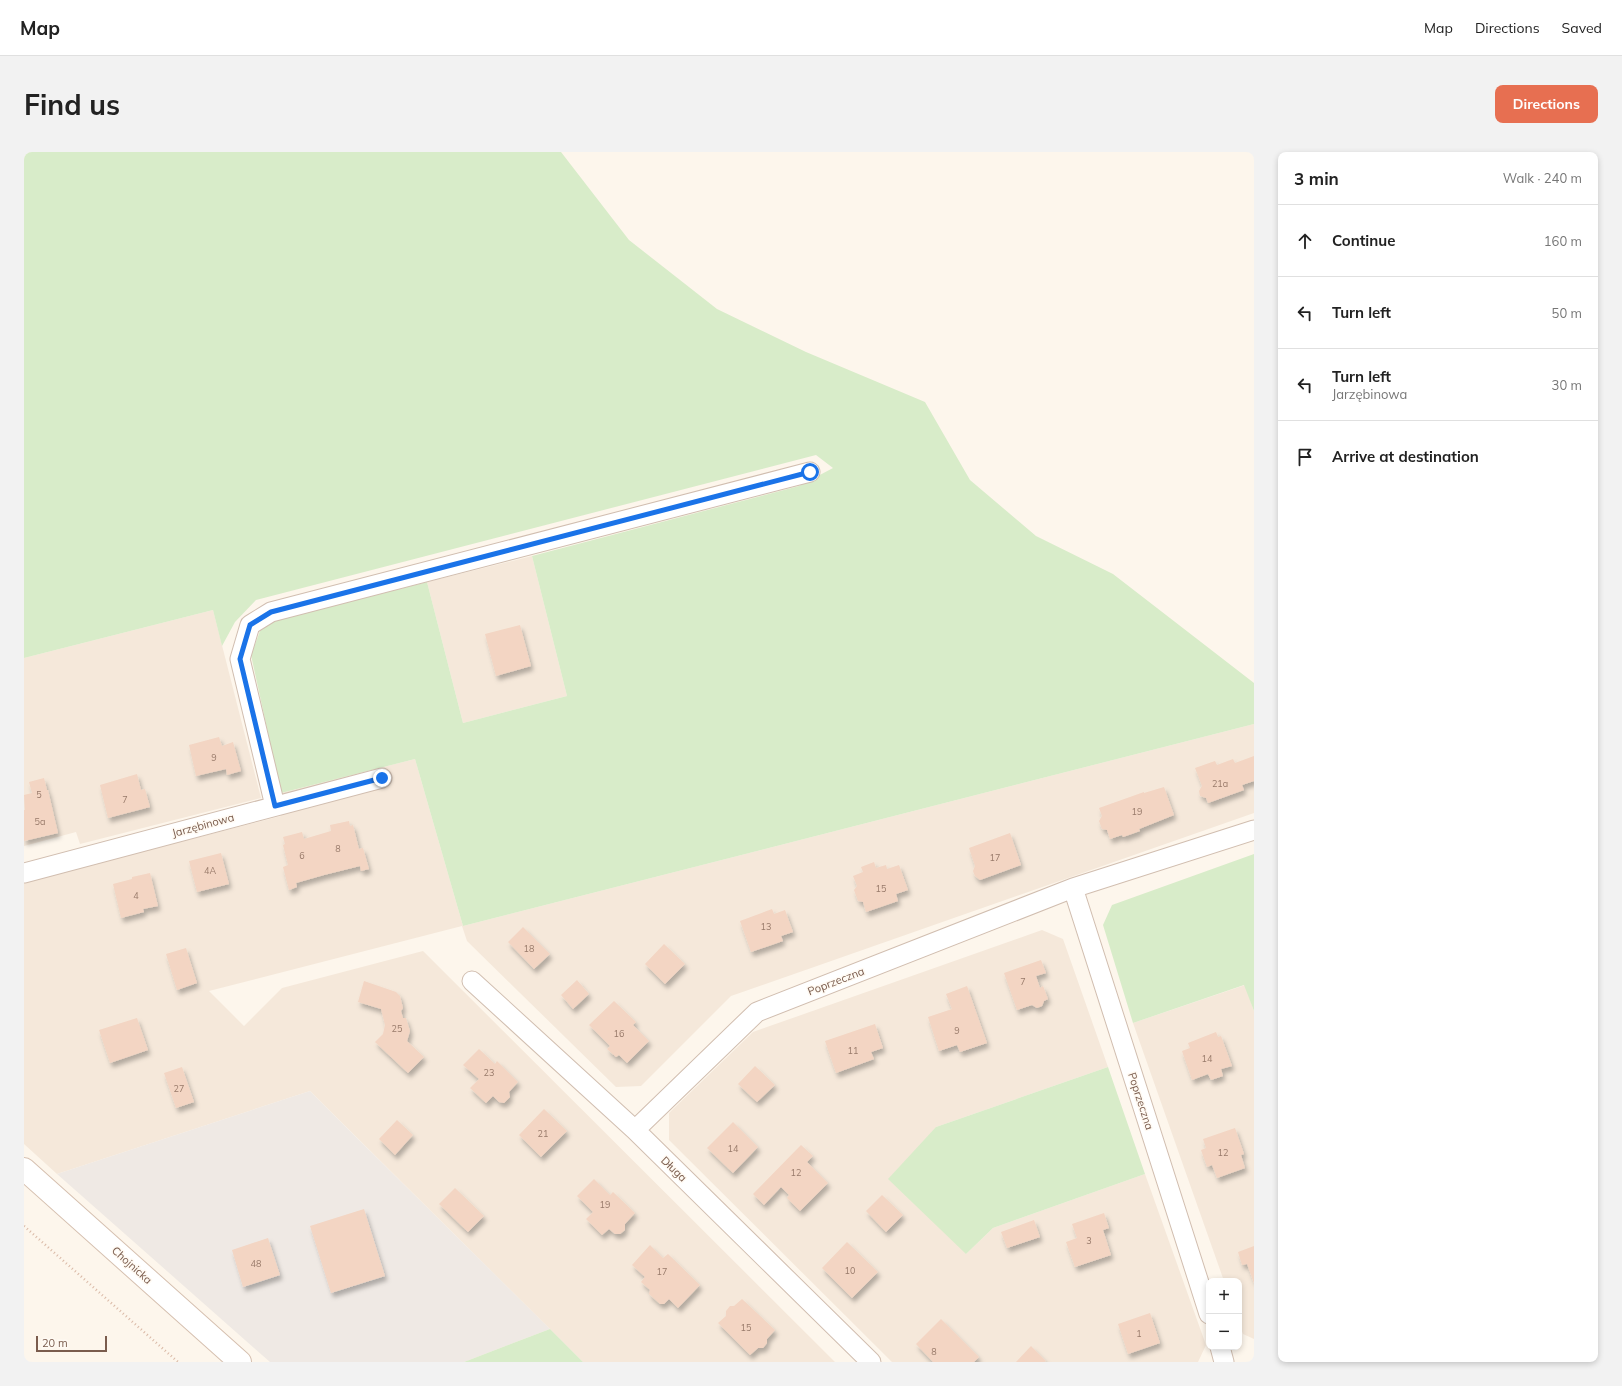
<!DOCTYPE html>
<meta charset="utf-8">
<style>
:root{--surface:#fff;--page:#f2f2f2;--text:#222;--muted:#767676;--line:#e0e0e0;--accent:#e76f51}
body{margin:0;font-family:Mulish,sans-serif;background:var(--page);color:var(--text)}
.controls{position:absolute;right:12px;bottom:12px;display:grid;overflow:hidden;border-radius:8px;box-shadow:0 2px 6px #0003}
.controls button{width:36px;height:36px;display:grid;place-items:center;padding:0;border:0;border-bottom:1px solid var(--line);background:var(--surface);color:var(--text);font:20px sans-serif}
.scale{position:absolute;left:12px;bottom:10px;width:71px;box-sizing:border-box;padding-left:4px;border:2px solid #7a5c4d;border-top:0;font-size:11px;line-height:14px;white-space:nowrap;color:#7a5c4d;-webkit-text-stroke:3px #fffaf3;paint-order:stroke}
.stop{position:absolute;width:12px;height:12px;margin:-9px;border:3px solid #1a73e8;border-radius:50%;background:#fff}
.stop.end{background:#1a73e8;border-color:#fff;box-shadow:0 1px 4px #0008}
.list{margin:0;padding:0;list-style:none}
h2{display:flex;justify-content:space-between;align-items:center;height:52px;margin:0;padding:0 16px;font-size:17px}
h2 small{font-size:13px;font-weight:400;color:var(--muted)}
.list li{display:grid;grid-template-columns:26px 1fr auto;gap:12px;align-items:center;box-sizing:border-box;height:72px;padding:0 16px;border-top:1px solid var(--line)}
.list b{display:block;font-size:15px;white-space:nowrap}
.list p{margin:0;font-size:13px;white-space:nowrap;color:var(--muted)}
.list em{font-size:13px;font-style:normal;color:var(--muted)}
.icon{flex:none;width:22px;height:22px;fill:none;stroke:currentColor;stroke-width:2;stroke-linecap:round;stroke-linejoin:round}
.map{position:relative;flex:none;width:1230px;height:1210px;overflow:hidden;border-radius:8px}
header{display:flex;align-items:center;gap:24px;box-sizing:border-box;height:56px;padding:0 20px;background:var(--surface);border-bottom:1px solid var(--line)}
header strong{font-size:19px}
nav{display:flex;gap:22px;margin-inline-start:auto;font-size:14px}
.intro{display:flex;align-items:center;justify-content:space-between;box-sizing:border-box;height:96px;padding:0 24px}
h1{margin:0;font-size:28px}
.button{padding:10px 18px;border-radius:8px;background:var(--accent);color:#fff;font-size:14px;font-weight:700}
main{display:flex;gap:24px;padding:0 24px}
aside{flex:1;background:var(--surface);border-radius:8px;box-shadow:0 2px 6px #0003}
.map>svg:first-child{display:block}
.residential{fill:#f5e8da}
.industrial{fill:#efe9e4}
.green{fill:#d8ecc9}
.building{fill:#f3d5c3;filter:url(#shadow)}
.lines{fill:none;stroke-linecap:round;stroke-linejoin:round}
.street-casing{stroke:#d1beb0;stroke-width:21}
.secondary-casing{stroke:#d6c0b0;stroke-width:24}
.path{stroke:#d9b8a5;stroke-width:2.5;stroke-dasharray:1 3;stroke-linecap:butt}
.street{stroke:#fff;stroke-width:19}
.secondary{stroke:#fff;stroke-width:22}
.route{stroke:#1a73e8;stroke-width:5}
.labels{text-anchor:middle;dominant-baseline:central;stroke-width:3;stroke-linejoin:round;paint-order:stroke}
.number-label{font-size:9px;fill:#987a6a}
.street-label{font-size:11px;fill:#7a5c4d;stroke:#fffaf3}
</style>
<header>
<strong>Map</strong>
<nav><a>Map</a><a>Directions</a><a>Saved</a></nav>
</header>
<div class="intro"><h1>Find us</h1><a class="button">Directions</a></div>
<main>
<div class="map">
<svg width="1230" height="1210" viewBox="0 0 1230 1210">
<defs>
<filter id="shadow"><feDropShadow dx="2.5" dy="4.5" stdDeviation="2" flood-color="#0004"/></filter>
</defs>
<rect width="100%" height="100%" fill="#fdf6ec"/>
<path class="residential" d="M508,404L543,544L439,571L403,430Z
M189,458L237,646L56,692L52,680L0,694V506Z
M1230,572V661L707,844L617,934L592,935L443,789L438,774L185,839L220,874L258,836L399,799L811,1210H559L286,939L33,1022L0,992V730L257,664V641L391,607L439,774Z
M1018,778L1039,787L1084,915L912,975L942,1102L969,1076L1121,1022L1182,1193L1174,1210H868L645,988V961L729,880Z
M1221,833L1230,859V1187L1219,1182L1215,1171V1129H1200L1109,871Z"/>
<path class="industrial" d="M286,939L336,989L526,1177L440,1210H246L33,1022Z"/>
<path class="green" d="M0,0H537L605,88L693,157L782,200L901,250L946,328L1012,384L1089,422L1230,531V572L439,774L391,607L257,641L227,503L236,479L250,469L403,430L439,571L543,544L508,404L775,334L809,316L792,303L232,448L211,470L198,494L189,458L0,506Z
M1230,702V859L1220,833L1109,871L1079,773L1088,753Z
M1084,915L1121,1022L969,1076L942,1102L864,1027L912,975Z
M526,1177L559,1210H440Z"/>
<path class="building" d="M496,473L507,514L472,524L461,482Z
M195,585L198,594L209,590L217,619L203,623L202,617L172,624L165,593Z
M1230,604V629L1218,633L1220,638L1184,651L1182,646L1176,644L1175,639L1178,634L1171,616L1191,609L1193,613L1209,607L1211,611Z
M113,622L117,638L121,637L126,655L84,666L76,633Z
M20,626L23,638H24L34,681L0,689V658H1L0,643L8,641L5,630Z
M1140,635L1150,663L1115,677L1116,679L1099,685L1098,683L1086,687L1083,678L1078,677L1075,669L1078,664L1075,656L1120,640V641Z
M325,669L326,674L329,673L335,697L339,696L345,717L337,719L336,714L300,723L272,731L273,735L265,738L259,715L264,713L259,693L261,692L259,685L278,680L280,687L307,679L306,673Z
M986,681L997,713L956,728L951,724L949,719L951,714L945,696Z
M197,701L205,732L173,740L165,709Z
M850,710L852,716L862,713L863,717L875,713L884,738L872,742L874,749L842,760L839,750L834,749L830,738L833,734L829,724L839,720L837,715Z
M126,721L134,754L119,757L120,760L97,766L89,732L108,727V725Z
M748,757L750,762L761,758L769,780L757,784L759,789L727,800L716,769Z
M499,775L526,802L510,817L484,790Z
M640,792L661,812L641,832L621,812Z
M162,796L173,831L153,838L142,802Z
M1017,808L1022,821L1012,824L1016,836L1019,834L1024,847L1020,849L1018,854L1013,856L1008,853L993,858L980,821Z
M553,828L565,842L549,857L537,843Z
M340,829L372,840L376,844L379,856L377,859L379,866H382L386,879L383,889L400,905L384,921L351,890L359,882L361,873L357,857L334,850Z
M943,834L963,891L936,900L933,893L915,899L904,865L928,857L922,842Z
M590,849L612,870L609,873L625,889L603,911L595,903L592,905L583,897L586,894L565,873Z
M113,866L124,898L86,911L75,878Z
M851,872L859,896L847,900L850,907L812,921L801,889Z
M1192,880L1194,885L1197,884L1208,914L1197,917L1199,924L1187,928L1184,922L1168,928L1158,899L1166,896L1164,891Z
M455,897L471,912L473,909L494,930L485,940L486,945L480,951L475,950L469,944L462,951L446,936L455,927L439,913Z
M731,914L751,933L733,950L714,932Z
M158,915L170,950L152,956L140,921Z
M520,957L543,979L517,1005L495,983Z
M373,968L389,983L371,1003L355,987Z
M709,970L734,995L709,1021L683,996Z
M1211,976L1220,1002L1217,1003L1221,1016L1193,1026L1188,1013L1183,1015L1177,998L1182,996L1179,987Z
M777,993L789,1004L783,1010L804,1031L776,1059L763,1046L765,1043L757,1035L740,1053L729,1042Z
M570,1027L586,1043L589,1040L611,1061L601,1072V1078L596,1082H591L585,1077L578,1083L562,1067L569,1060L553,1044Z
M431,1036L460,1064L444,1080L415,1052Z
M858,1043L879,1063L862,1080L842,1059Z
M340,1057L361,1124L307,1141L286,1074Z
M1080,1061L1085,1076L1079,1078L1087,1103L1051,1115L1042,1090L1053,1086L1048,1072Z
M1010,1068L1016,1085L983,1096L977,1080Z
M244,1086L256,1123L219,1135L208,1098Z
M823,1090L854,1120L828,1146L798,1116Z
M626,1093L639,1106L644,1102L676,1133L654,1156L645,1147L640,1152H636L625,1142L626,1138L617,1130L621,1125L608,1113Z
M1230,1094V1131L1223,1112L1218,1113L1214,1100Z
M718,1147L751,1178L743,1187V1191L739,1196H734L726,1203L694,1171L702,1164V1159L706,1154H710Z
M1126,1161L1136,1191L1104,1202L1094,1172Z
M917,1167L955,1205L950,1210H909L892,1192Z
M1007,1194L1022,1209L1020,1210H992Z"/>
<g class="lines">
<defs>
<path id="street" d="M251,654L216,507L226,473L247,460L786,320
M0,721L358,626
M1049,736L1185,1162
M448,829L611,978L847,1210
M611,978L733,860L1049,736L1230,678
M1196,1195L1200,1210"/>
<path id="secondary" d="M0,1017L216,1210"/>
</defs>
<use href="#street" class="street-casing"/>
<use href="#secondary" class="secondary-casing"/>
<path class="path" d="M0,1074L154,1210"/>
<use href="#street" class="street"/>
<use href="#secondary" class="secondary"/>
</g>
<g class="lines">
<path class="route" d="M358,626L251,654L216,507L226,473L247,460L786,320"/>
</g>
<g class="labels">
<g class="number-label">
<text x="190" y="605">9</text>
<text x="1196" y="631">21a</text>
<text x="15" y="642">5</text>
<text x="101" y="647">7</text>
<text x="1113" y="659">19</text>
<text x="16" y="669">5a</text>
<text x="314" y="696">8</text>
<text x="278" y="703">6</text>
<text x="971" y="705">17</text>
<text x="186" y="718">4A</text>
<text x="857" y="736">15</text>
<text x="112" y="743">4</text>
<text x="742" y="774">13</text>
<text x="505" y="796">18</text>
<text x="999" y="829">7</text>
<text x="373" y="876">25</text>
<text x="933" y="878">9</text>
<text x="595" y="881">16</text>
<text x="829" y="898">11</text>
<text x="1183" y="906">14</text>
<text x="465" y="920">23</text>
<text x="155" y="936">27</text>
<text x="519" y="981">21</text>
<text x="709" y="996">14</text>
<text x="1199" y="1000">12</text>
<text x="772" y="1020">12</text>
<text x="581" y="1052">19</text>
<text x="1065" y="1088">3</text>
<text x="232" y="1111">48</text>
<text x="826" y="1118">10</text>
<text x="638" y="1119">17</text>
<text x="722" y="1175">15</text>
<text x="1115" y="1181">1</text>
<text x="910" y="1199">8</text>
</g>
<g class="street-label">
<text transform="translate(179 673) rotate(-15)">Jarzębinowa</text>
<text transform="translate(812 829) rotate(-21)">Poprzeczna</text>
<text transform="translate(1117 949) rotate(72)">Poprzeczna</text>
<text transform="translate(650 1017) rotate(44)">Długa</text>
<text transform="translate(108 1113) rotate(42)">Chojnicka</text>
</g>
</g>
</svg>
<div class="controls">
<button>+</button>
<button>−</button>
</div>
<div class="scale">20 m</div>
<div class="stop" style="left:786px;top:320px"></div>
<div class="stop end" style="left:358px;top:626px"></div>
</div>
<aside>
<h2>3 min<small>Walk · 240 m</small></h2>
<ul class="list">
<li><svg class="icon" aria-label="ahead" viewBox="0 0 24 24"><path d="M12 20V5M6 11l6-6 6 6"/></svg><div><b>Continue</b></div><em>160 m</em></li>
<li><svg class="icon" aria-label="left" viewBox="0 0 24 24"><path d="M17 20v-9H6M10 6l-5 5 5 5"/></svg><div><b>Turn left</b></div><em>50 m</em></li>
<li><svg class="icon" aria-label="left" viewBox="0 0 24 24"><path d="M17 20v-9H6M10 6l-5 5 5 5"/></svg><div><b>Turn left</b><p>Jarzębinowa</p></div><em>30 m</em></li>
<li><svg class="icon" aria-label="arrive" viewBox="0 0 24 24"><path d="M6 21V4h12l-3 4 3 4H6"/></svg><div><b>Arrive at destination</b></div></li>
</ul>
</aside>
</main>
